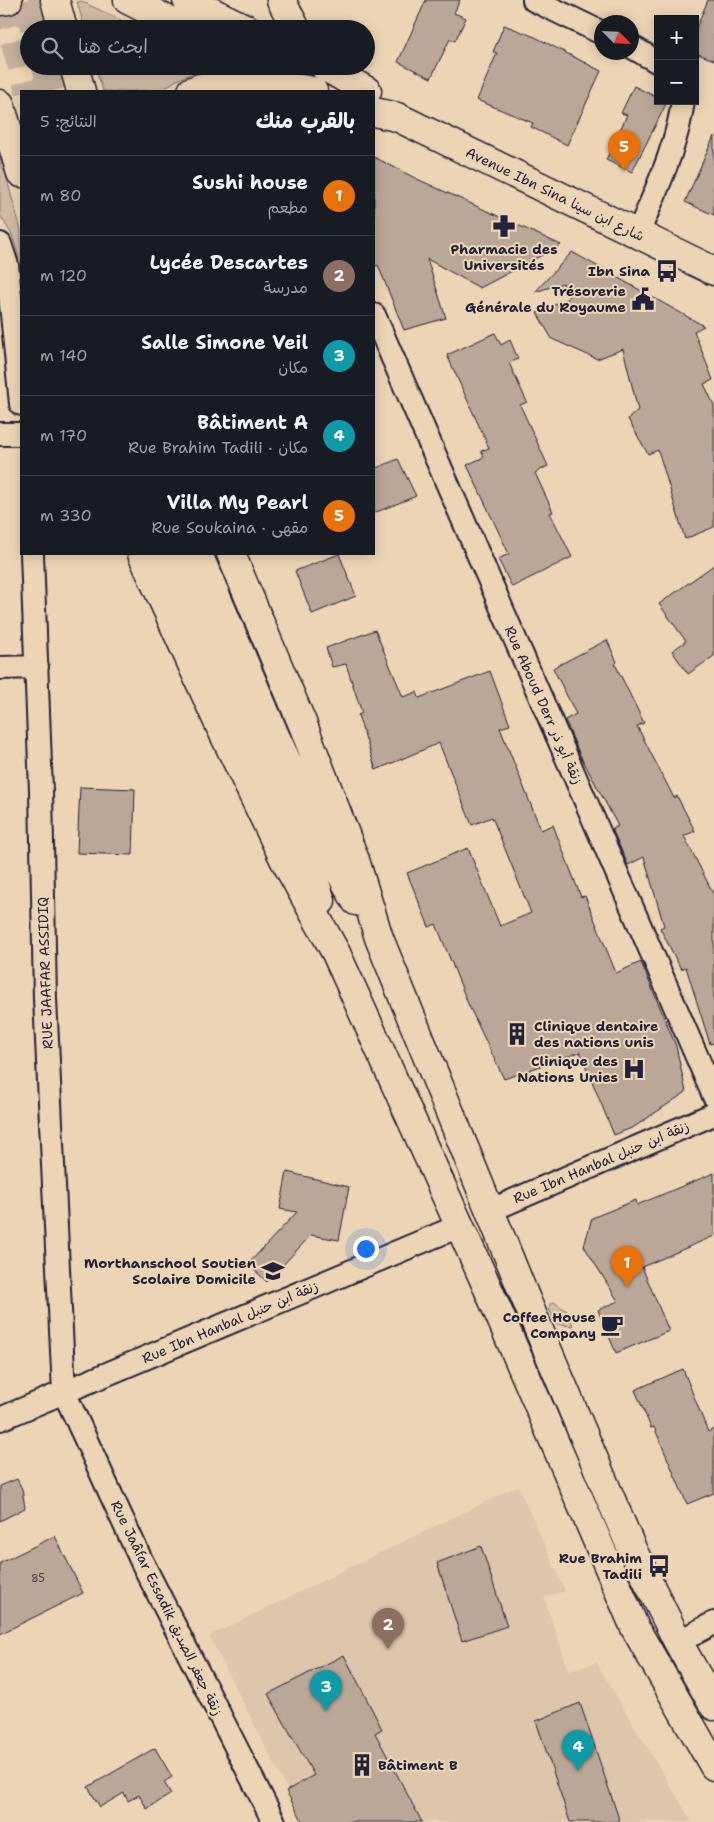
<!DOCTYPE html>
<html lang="ar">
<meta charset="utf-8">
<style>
:root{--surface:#171b24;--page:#20242c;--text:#f1f3f6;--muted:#9ea1a6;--line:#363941;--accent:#b45309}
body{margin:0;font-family:"Shantell Sans","Playpen Sans Arabic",sans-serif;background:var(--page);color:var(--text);direction:rtl}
.controls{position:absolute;right:15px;top:15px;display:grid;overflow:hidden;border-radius:0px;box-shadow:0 2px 12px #0003}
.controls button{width:45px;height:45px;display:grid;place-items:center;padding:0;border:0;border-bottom:1px solid var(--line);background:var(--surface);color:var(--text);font:25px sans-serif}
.compass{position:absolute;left:594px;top:15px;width:45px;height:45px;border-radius:50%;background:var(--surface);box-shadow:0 2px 12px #0003;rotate:114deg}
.you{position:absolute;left:365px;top:1248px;width:18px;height:18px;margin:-12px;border:4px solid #fff;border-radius:50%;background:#1a73e8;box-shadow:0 0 0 8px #1a73e833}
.badge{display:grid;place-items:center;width:32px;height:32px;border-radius:50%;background:var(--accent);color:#fff;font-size:16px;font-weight:700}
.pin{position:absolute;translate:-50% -41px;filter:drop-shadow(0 1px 2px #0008)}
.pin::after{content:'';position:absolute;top:26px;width:18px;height:15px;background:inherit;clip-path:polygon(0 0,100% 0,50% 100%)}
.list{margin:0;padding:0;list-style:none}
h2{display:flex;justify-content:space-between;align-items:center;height:65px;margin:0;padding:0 20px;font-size:21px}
h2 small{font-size:16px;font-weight:400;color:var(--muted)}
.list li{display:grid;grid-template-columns:32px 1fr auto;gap:15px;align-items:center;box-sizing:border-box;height:80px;padding:0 20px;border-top:1px solid var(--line)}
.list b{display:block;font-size:19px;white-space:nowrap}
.list p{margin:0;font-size:16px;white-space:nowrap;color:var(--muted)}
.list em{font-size:16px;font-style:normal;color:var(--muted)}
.icon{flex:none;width:28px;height:28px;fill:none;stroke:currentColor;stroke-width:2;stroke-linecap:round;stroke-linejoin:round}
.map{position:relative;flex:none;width:714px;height:1822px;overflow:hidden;direction:ltr}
.search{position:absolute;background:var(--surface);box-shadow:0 2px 12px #0003;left:20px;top:20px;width:355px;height:55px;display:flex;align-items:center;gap:12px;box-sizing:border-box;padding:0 18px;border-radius:28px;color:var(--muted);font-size:19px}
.panel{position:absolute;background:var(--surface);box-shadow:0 2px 12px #0003;left:20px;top:90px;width:355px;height:465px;border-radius:0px;direction:rtl}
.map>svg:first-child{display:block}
.built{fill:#dec6ac}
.green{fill:#d0baa4;stroke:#796e70}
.building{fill:#baa797;stroke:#22223b}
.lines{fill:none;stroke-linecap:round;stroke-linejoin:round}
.primary-tunnel{stroke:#c4b09d;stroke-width:28;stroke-dasharray:28 14;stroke-linecap:butt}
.street-casing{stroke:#22223b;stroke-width:26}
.secondary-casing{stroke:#22223b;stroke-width:31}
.primary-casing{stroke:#22223b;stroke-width:31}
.street{stroke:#edd4b5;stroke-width:22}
.secondary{stroke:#edd4b5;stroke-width:28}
.primary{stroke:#edd4b5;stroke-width:28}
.labels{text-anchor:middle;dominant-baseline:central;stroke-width:4;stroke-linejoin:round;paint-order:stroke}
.number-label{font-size:11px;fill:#484352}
.street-label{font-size:14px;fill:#22223b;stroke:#edd4b5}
.poi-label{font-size:14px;font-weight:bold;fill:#22223b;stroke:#edd4b5;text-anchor:end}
</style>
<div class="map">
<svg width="714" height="1822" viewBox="0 0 714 1822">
<rect width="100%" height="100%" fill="#edd4b5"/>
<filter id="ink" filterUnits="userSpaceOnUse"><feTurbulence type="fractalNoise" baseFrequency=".02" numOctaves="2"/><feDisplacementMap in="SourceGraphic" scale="10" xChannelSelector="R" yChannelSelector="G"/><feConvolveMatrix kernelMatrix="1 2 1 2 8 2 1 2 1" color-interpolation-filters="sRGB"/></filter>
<g filter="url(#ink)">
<path class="built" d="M518,1486L565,1591L544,1597L569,1672L596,1662L692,1822H304L209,1636Z"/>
<path class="green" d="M81,1L139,29H85L77,2Z
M95,66H208L175,81L161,91H103Z
M0,155L21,230V285L18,254L12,235L0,215Z
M554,1302L568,1312L573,1326L556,1324L549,1309L550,1304Z"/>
<path class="building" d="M426,0H460L454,13L466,18L455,41L450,39L431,78L398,62Z
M708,0H714V60L695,53V31Z
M504,25L535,37L601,71L567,145L531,127L533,123L477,100L497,53L493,52Z
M634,86L658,98V101L667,102L632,172L606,160L627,115L621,113Z
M714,136V215L685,202Z
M374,157L415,178L561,245L480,288L427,259L446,318L404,330L378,265L374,267Z
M572,252L704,326L694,331L713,380L704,384L714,405V527L685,539L658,450L648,454L628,419L638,410L623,349L597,359L552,339L537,313L569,298L563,283L535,292Z
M495,333L501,345L510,340L518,359L509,363L527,402L520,405L548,466L535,473L553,512L550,513L572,557L512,587L498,559L509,554L467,465L484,457L481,451L489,448L447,355Z
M398,459L416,496L374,513V469Z
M339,554L356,596L312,614L295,571Z
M714,565V656L688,674L672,651L686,641L659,604Z
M375,630L403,697L417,692L419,698L490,671L510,725L500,728L541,830L553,825L581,897L585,896L616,973L641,962L676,1046L686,1092L634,1127L614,1135L580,1052L504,1079L469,1006L436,924L429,927L407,873L468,848L500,926L531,913L492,817L472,825L439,743L376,770L358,715L362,713L346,664L332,667L326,648Z
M607,640L617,662L615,664L644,723L637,726L674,798L677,796L695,831L684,836L714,895V1043L710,1044L686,967L681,969L660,928L664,926L644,857L628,865L612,829L618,826L580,755L565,720L576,714L553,668Z
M80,787L135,789L133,855L77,853Z
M287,1172L349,1187L339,1240L311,1235L267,1282L248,1264L297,1212L280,1209Z
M714,1173V1236L642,1267L669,1331L616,1353L598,1310L618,1301L584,1246L592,1218L636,1200L637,1205Z
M683,1369L708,1432L714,1429V1493L687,1504L654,1427L651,1428L635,1390Z
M17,1479L22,1489L25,1508L0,1521V1486Z
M55,1536L83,1593L0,1634V1563Z
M481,1546L507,1626L462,1641L437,1563Z
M344,1655L382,1729L375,1733L422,1822H303L286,1791L314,1775L268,1694Z
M580,1703L620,1822H570L536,1721Z
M155,1748L172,1777L164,1782L171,1794L147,1809L139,1795L128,1801L124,1793L100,1807L88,1787Z"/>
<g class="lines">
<path class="primary-tunnel" d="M2,0L29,91
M26,0L35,29
M46,66L53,91"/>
<defs>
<path id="street" d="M534,0L602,33
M632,47L658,62
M638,234C655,192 677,147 683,101
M0,244L7,265L21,404
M374,315L714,1096
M0,434H21
M32,554L41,791L45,999L64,1392L141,1560L274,1822
M0,668L37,667
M489,1211L714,1114
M0,1419L459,1226
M678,1642L714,1623"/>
<path id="secondary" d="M128,0L186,29
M187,0L247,29
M324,66L367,91
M192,91C232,74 271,84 313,91
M374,112L397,117L714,271"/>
<path id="primary" d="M55,0L63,29
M281,0L296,29
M0,1L8,0
M74,66L81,91
M0,104L21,173
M142,554L219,724L284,859L336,953L486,1284L635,1628L714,1766
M170,554C214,672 283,780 321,901
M198,554L275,736L325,844L356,901
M231,554L303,725L355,860L379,938L525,1297L632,1549L678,1642L714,1706"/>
</defs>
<use href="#street" class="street-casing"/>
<use href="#secondary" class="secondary-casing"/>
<use href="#primary" class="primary-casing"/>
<use href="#street" class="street"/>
<use href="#secondary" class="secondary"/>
<use href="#primary" class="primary"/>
</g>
</g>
<defs>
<symbol id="pharmacy-bare" viewBox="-9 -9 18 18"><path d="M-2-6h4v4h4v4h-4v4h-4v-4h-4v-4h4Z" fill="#22223b" stroke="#edd4b5" stroke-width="2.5" paint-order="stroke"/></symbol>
<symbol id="bus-bare" viewBox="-9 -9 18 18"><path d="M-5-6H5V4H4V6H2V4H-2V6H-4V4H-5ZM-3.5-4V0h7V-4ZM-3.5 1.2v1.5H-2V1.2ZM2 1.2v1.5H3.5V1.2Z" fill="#22223b" stroke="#edd4b5" stroke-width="2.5" paint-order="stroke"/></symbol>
<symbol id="civic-bare" viewBox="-9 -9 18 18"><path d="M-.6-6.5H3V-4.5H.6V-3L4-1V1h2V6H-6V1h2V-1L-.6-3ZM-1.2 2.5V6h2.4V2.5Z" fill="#22223b" stroke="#edd4b5" stroke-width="2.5" paint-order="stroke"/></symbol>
<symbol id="building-bare" viewBox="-9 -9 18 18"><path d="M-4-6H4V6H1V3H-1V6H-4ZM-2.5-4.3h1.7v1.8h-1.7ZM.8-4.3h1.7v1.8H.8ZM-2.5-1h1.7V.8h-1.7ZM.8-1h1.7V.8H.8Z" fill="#22223b" stroke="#edd4b5" stroke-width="2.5" paint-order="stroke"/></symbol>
<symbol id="hospital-bare" viewBox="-9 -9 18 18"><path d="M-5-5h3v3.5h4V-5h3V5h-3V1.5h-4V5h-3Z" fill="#22223b" stroke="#edd4b5" stroke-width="2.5" paint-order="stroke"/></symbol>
<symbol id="school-bare" viewBox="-9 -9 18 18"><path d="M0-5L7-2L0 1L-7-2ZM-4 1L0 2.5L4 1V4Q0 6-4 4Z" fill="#22223b" stroke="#edd4b5" stroke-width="2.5" paint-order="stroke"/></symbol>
<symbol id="cafe-bare" viewBox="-9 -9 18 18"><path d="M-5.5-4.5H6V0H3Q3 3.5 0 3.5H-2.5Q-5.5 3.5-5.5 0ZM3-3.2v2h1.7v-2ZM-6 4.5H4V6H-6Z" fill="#22223b" stroke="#edd4b5" stroke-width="2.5" paint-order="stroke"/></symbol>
</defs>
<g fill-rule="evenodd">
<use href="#pharmacy-bare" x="488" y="210" width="32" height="32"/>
<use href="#bus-bare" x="651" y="255" width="32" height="32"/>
<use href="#civic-bare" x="627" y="283" width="32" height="32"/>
<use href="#building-bare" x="501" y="1018" width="32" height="32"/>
<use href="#hospital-bare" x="618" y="1053" width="32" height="32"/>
<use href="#school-bare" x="257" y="1255" width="32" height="32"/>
<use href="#cafe-bare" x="596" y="1309" width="32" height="32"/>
<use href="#bus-bare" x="643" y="1550" width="32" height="32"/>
<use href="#building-bare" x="346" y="1749" width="32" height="32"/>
</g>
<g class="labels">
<g class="number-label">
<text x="38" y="1578">85</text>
</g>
<g class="street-label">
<text transform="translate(555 194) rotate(26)">Avenue Ibn Sina شارع ابن سينا</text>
<text transform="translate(544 705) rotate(66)">Rue Aboud Derr زنقة أبو ذر</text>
<text transform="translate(45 973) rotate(-92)">RUE JAAFAR ASSIDIQ</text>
<text transform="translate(601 1162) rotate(-23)">Rue Ibn Hanbal زنقة ابن حنبل</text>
<text transform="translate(230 1322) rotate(-23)">Rue Ibn Hanbal زنقة ابن حنبل</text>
<text transform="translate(167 1608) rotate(64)">Rue Jaâfar Essadik زنقة جعفر الصديق</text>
</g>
<g class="poi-label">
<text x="504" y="249" text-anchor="middle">Pharmacie des<tspan x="504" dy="16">Universités</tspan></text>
<text x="650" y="271">Ibn Sina</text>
<text x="626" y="291">Trésorerie<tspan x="626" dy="16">Générale du Royaume</tspan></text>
<text x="534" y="1026" text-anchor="start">Clinique dentaire<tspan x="534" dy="16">des nations unis</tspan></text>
<text x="618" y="1061">Clinique des<tspan x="618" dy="16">Nations Unies</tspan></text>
<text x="256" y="1263">Morthanschool Soutien<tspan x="256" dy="16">Scolaire Domicile</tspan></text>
<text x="596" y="1317">Coffee House<tspan x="596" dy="16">Company</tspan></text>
<text x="642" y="1558">Rue Brahim<tspan x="642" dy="16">Tadili</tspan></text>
<text x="378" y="1765" text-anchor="start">Bâtiment B</text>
</g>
</g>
</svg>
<div class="controls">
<button>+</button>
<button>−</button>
</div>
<svg class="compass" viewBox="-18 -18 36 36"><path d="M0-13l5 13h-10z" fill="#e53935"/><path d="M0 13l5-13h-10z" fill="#9ea1a6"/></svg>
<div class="you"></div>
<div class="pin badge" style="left:627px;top:1287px;background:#e8710a">1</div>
<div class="pin badge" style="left:388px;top:1649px;background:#8d6e63">2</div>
<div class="pin badge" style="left:326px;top:1711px;background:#0f9aa8">3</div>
<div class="pin badge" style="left:578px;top:1771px;background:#0f9aa8">4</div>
<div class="pin badge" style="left:624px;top:171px;background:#e8710a">5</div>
<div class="search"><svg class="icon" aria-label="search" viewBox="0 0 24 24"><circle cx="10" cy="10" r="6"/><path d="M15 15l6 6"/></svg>ابحث هنا</div>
<section class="panel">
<h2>بالقرب منك<small>النتائج: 5</small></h2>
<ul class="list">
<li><span class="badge" style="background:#e8710a">1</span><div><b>Sushi house</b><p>مطعم</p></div><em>80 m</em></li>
<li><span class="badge" style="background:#8d6e63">2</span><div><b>Lycée Descartes</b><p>مدرسة</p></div><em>120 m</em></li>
<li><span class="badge" style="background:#0f9aa8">3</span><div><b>Salle Simone Veil</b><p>مكان</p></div><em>140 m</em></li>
<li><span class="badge" style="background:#0f9aa8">4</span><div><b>Bâtiment A</b><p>مكان · Rue Brahim Tadili</p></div><em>170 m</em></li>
<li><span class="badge" style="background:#e8710a">5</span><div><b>Villa My Pearl</b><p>مقهى · Rue Soukaina</p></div><em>330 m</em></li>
</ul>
</section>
</div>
